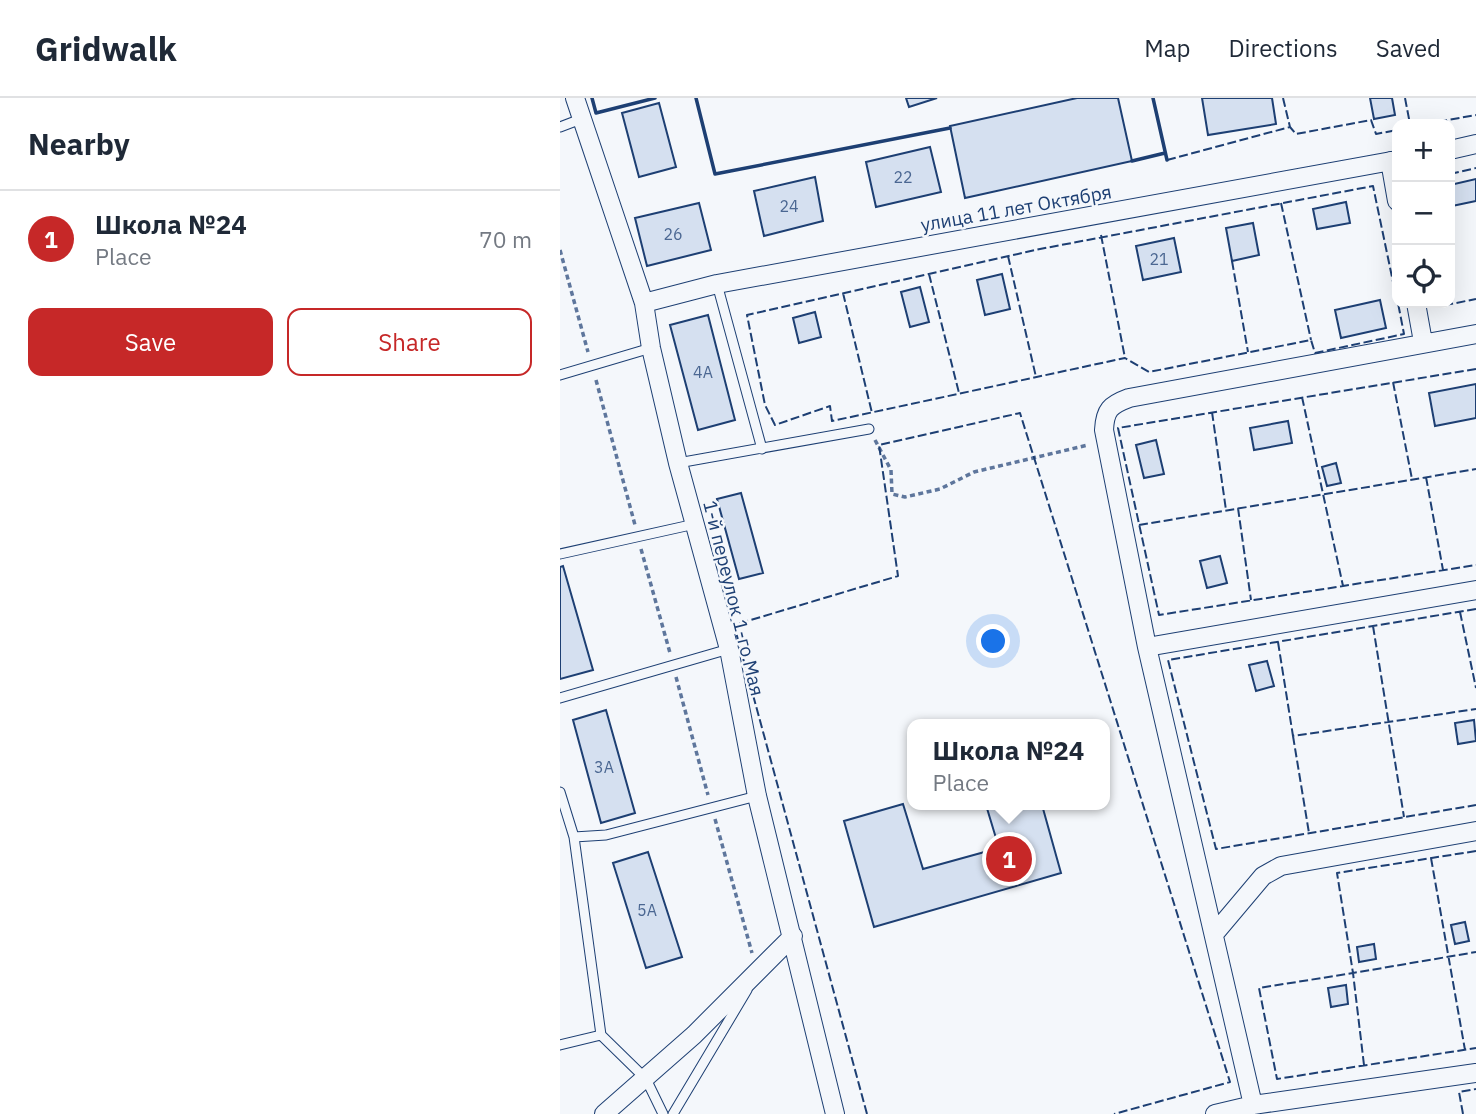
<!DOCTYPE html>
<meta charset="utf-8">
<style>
:root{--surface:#fff;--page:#f6f6f7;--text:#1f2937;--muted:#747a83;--line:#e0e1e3;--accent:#c62828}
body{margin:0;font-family:"IBM Plex Sans",sans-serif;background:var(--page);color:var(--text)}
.controls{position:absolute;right:21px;top:21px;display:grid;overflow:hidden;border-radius:14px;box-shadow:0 7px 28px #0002}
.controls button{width:63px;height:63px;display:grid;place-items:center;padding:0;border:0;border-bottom:2px solid var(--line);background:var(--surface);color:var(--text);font:35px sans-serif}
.you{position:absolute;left:434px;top:544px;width:24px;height:24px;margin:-18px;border:5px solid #fff;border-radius:50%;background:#1a73e8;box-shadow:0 0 0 10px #1a73e833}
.badge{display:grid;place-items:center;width:46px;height:46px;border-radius:50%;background:var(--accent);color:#fff;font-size:23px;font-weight:700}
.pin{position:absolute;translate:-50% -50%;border:4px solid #fff;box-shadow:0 2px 7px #0006}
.popup{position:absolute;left:347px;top:621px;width:203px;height:91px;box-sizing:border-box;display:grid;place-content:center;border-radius:14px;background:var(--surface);filter:drop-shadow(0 2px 5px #0005);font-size:23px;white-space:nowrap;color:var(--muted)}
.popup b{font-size:26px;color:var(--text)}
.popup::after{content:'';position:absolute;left:50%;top:100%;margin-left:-14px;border:14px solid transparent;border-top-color:var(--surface)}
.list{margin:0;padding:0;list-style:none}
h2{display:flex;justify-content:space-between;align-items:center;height:91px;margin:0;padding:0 28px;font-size:30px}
h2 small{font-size:23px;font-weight:400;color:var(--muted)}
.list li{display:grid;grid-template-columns:46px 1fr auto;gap:21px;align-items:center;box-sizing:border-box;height:98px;padding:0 28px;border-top:2px solid var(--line)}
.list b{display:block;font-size:26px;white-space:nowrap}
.list p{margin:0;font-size:23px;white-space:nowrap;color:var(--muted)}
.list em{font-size:23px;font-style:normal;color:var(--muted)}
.actions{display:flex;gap:14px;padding:21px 28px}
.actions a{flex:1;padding:16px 0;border:2px solid var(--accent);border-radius:14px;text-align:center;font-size:24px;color:var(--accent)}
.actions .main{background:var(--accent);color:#fff}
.icon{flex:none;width:38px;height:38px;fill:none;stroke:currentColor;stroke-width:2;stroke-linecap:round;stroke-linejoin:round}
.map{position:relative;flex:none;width:916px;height:1016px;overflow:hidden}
header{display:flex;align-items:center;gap:42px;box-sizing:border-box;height:98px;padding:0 35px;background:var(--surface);border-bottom:2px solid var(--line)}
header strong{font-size:33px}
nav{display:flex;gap:38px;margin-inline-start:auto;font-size:24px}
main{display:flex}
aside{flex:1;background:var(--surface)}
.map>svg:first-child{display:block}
.building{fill:#d5e0f0;stroke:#1d3f73;stroke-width:2}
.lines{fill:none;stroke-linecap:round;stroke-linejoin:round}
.lane-casing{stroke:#1d3f73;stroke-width:11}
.street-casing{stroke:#1d3f73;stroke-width:20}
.path{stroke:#5e769c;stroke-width:3.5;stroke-dasharray:5 3.5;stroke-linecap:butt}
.lane{stroke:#f4f7fb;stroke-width:9}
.street{stroke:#f4f7fb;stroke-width:18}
.fence{stroke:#1d3f73;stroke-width:2;stroke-dasharray:9 3.5;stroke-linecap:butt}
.wall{stroke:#1d3f73;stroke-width:3.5}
.labels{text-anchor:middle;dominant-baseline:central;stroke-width:5;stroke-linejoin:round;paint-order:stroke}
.number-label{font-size:16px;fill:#4b6792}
.street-label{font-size:19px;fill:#1d3f73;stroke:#f4f7fb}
</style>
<header>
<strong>Gridwalk</strong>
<nav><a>Map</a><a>Directions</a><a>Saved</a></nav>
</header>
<main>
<aside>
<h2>Nearby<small></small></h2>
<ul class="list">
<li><span class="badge">1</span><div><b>Школа №24</b><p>Place</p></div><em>70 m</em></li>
</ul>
<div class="actions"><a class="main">Save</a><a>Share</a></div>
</aside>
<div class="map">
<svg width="916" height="1016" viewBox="0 0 916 1016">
<rect width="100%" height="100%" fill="#f4f7fb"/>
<path class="building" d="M346,0H377L349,9Z
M517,0H558L572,63L405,100L390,28Z
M642,0H712L716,26L648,37Z
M810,0H832L835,17L814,21Z
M99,5L116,69L79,79L62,15Z
M370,49L381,94L316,109L306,64Z
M255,79L263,123L204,138L194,93Z
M916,81V103L892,108L890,87Z
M786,104L790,125L757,131L753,111Z
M139,105L151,152L87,168L75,120Z
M693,125L699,157L672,163L666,130Z
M614,140L621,174L583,182L576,148Z
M442,176L450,211L425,217L417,182Z
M360,189L369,224L350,229L341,194Z
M820,202L826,230L781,240L775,212Z
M255,214L261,239L239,245L233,220Z
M148,217L175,322L138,332L110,227Z
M916,286V320L875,328L869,295Z
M728,323L732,345L694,352L690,330Z
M596,342L604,376L584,380L576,347Z
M776,365L781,385L767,388L762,369Z
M181,395L203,475L179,481L157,401Z
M660,458L667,485L647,490L640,463Z
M3,468L33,572L0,581V469Z
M707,563L714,588L696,593L689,567Z
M46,612L75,715L41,725L13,622Z
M914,622L916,643L898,646L895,625Z
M343,706L363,771L439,750L426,707H482L501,775L314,829L284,723Z
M88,754L122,859L86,870L53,765Z
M905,824L909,843L895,846L891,827Z
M814,846L816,861L799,864L797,849Z
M786,887L788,906L771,909L768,890Z"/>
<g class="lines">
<defs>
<path id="lane" d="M0,29L21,21
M157,186L202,351
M0,277L91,250
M118,365L309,331
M0,456L135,426
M0,600L169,551
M0,694L14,739L41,937L86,981L103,1016
M14,739L46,737L197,698
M0,947L41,937
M113,1016L187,892"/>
<path id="street" d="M15,0L84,205L91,250L118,365L169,551L197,698L275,1016
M890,52L916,46
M830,63L837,103
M84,205L157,186L837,62
M856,205L863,244
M587,549L916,492
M655,835L703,778L721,768L916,733
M693,1007L587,549L544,332C545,312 550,307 569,300L916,236
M44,1016L134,937L233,838
M655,1016L693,1007L916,975"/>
</defs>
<use href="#lane" class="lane-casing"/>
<use href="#street" class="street-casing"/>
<path class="path" d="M0,152L28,254
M36,282L75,427
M315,342L331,372L332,396L345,399L380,391L414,374L528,347
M81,451L110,555
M116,579L148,697
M155,721L192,855"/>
<use href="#lane" class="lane"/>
<use href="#street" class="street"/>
<path class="fence" d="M723,0L730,29
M845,0L850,26
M866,26L916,17
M607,62L730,29L736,36L811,22L816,36L837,32
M890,76L916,70
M721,105L751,242
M541,137L565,260
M448,158L476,279
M672,163L688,254
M369,176L399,295
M283,195L312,315
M837,203L813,88L480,151L187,217L205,307L215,327L270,308L272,323L565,260L589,274L751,242L755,255L844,236L838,205
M875,205L876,209L916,201
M916,271L558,330L599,517L916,467
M833,284L852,381
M742,299L783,488
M652,314L666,412
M866,379L883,472
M678,410L691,502
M579,427L916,371
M916,511L608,562L656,751L916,707
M900,514L916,590
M813,528L844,719
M718,544L733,638L916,611
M733,638L749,735
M916,753L777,775L793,875L699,890L717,981L916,950
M871,760L905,952
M804,967L793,875L916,854
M307,1016L174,527L338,478L319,347L460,315L670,984L554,1016
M903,1016L899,994L916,991"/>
<path class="wall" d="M32,0L36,15L95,0
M136,0L155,76L390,30
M593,0L607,62
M572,63L605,55"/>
</g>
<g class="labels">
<g class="number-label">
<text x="343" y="79">22</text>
<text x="229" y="108">24</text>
<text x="113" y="136">26</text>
<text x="599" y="161">21</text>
<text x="143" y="274">4А</text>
<text x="44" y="669">3А</text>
<text x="87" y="812">5А</text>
</g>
<g class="street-label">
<text transform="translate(456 110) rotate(-10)">улица 11 лет Октября</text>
<text transform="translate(174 500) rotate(76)">1-й переулок 1-го Мая</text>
</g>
</g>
</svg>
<div class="controls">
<button>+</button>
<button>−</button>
<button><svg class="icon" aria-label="locate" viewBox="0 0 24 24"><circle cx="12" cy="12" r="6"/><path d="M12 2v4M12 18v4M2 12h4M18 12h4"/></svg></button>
</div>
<div class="you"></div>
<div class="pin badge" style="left:449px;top:761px">1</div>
<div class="popup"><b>Школа №24</b>Place</div>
</div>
</main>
